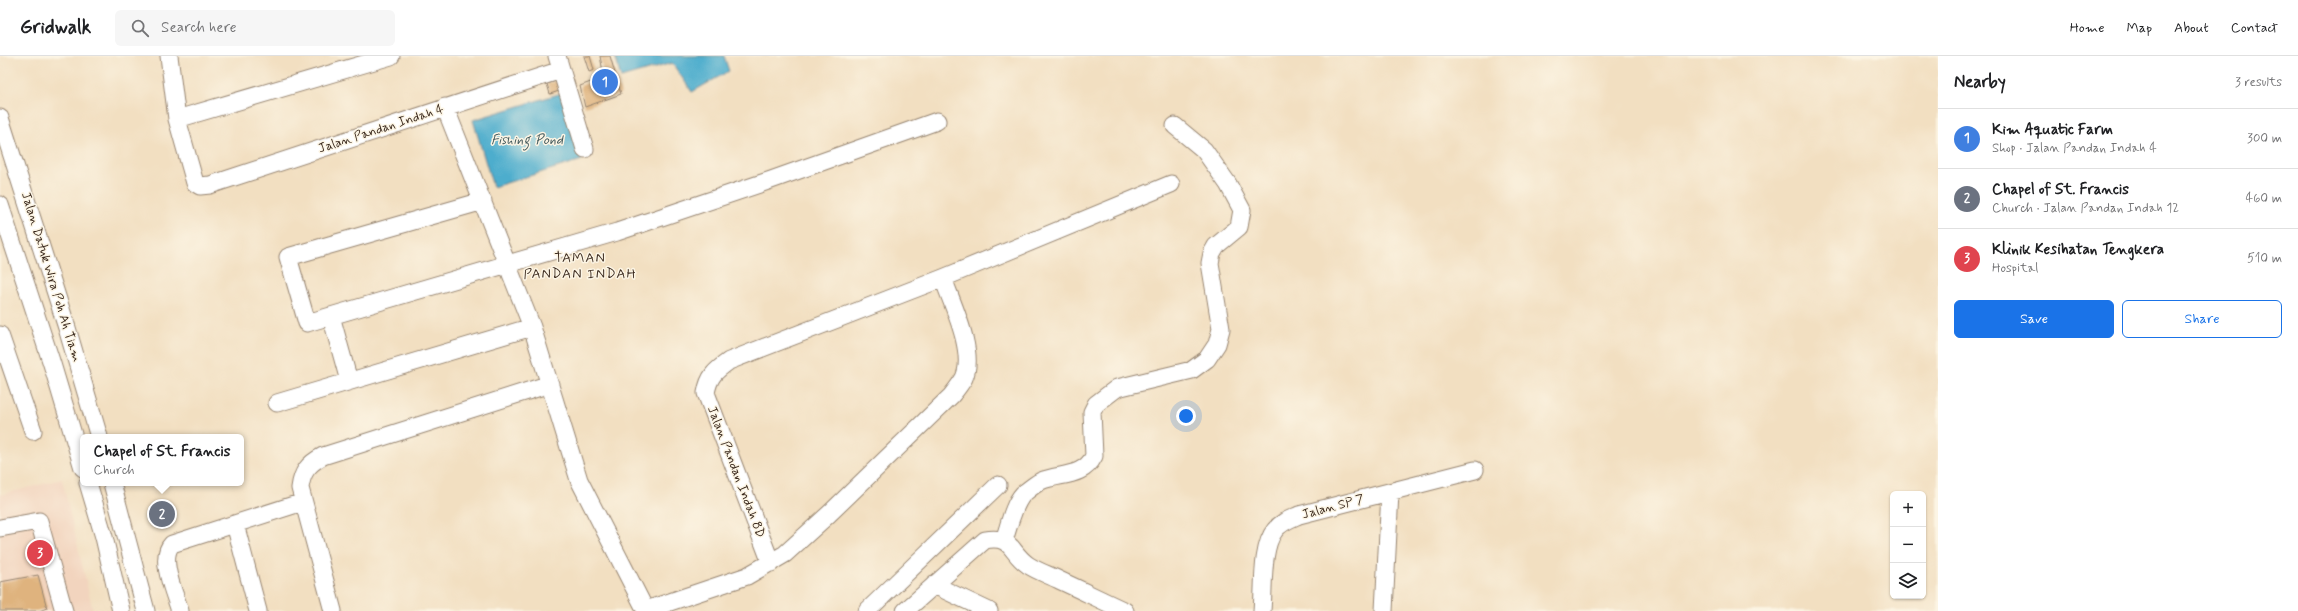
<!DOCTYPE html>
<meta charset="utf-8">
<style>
:root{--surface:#fff;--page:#f6f6f6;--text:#202124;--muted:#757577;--line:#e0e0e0;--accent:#1a73e8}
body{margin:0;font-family:Mynerve,sans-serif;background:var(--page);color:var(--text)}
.controls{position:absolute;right:12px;bottom:12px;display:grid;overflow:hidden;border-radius:6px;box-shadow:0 1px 3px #0004}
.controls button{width:36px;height:36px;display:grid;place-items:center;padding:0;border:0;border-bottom:1px solid var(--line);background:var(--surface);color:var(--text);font:20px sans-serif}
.you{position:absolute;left:1186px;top:360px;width:14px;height:14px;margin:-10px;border:3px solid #fff;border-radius:50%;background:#1a73e8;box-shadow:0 0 0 6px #1a73e833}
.badge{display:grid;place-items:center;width:26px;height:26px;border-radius:50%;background:var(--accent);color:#fff;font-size:13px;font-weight:700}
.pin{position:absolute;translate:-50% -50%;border:2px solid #fff;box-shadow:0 1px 4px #0006}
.popup{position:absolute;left:80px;top:378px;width:164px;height:52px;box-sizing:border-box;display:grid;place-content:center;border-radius:6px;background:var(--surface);filter:drop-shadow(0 1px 3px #0005);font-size:13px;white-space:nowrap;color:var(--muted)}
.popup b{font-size:15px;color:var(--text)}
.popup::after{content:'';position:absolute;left:50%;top:100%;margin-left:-8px;border:8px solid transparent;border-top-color:var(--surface)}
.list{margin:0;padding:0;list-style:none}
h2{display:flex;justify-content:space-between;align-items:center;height:52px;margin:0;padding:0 16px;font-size:17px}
h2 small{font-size:13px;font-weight:400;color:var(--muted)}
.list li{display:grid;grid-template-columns:26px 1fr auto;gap:12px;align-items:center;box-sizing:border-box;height:60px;padding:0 16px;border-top:1px solid var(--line)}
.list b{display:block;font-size:15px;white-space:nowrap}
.list p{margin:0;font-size:13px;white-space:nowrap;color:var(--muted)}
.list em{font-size:13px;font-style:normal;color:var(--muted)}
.actions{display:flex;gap:8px;padding:12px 16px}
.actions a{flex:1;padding:9px 0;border:1px solid var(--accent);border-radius:6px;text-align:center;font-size:14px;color:var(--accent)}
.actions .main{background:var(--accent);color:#fff}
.icon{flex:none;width:22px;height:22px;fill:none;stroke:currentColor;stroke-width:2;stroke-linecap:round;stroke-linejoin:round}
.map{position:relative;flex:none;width:1938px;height:555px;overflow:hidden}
header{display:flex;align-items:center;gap:24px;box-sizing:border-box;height:56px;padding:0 20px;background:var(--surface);border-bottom:1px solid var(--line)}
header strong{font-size:19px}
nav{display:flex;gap:22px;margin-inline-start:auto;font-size:14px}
.search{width:280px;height:36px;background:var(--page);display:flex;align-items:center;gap:10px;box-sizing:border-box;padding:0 14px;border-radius:6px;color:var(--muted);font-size:15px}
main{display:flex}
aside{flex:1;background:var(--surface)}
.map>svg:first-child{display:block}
.built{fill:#f2d4be}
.water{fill:#4eadcd;stroke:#446c76}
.building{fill:#dfb37e}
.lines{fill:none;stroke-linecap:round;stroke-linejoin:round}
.minor-casing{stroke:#968470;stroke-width:19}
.minor{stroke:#fff;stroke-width:17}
.labels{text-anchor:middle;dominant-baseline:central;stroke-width:3;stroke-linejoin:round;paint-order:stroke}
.street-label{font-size:13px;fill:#3b2a1e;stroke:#fcf5e5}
.water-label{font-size:14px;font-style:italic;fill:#42585b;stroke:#fcf5e5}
.neighbourhood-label{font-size:14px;letter-spacing:1px;fill:#3b2a1e;stroke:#fcf5e5}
</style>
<header>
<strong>Gridwalk</strong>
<div class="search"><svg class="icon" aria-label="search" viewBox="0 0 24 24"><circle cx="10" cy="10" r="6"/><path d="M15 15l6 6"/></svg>Search here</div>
<nav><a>Home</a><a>Map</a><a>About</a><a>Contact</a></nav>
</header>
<main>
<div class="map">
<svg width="1938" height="555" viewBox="0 0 1938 555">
<rect width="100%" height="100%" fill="#fcf5e5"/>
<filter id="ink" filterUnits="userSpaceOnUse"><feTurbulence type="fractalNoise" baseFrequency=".025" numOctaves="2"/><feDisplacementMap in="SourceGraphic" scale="8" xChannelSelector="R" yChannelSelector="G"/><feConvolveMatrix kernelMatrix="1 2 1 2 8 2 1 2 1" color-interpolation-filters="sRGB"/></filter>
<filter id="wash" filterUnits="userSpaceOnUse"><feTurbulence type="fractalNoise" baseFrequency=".012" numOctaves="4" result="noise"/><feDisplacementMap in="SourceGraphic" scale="16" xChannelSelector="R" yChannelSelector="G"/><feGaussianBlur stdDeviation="0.9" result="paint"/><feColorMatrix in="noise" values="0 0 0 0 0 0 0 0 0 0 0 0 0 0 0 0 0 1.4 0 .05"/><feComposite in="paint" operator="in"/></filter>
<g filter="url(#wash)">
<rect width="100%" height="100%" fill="#f2dfc1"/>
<path class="built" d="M62,423L93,555H0V439Z"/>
<path class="water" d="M615,0H724L729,15L692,36L672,7L621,22Z
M562,37L582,104L493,131L473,64Z"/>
<g id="blocks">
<path class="building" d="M584,0H590L594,14L589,16Z
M600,0H610L621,38L585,51L580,30L604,21Z
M559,24L562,34L550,38L547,28Z
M38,519L47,552L39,555H0V526Z"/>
</g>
</g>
<g filter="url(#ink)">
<use href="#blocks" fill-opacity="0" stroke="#968470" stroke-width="1"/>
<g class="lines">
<defs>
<path id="minor" d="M169,0L177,63L195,127L200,130L210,129L561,14
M557,0L585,93
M445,51L532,271L579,424L646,555
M0,62L67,272L99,381
M177,63L391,0
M483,145L288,201L307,267L617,176L771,124L937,65
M0,149L52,308L83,412
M331,260L349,325
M0,279L33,375
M277,347L532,271
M88,427L104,481L121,555
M112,427L146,555
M235,468L258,555
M0,472L39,465L64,555
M1004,484C1009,470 1013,449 1023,438C1028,434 1035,428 1041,425C1060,417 1083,422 1094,400L1092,356L1096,348L1117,332L1192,314L1207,303L1217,288L1221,273L1210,207L1212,197L1216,190L1239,171L1242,154L1228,128L1204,94L1175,70
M771,507L706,337C709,320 715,315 729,305L943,222L1171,128
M934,529L989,555
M646,554L747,520L785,498L829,458L951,340C955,335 960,329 964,322C976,296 952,248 943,222
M180,555C175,538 158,502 172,488L303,446
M333,555L300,432C302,416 308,408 323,400L550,328
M867,555L998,429
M905,555L985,484C1013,479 1009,496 1028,509C1037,515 1049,519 1059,524C1081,534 1103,545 1125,555
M1262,555C1264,532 1261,491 1275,474C1281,466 1290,463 1299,459L1475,414
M1384,555L1390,436"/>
</defs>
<use href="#minor" class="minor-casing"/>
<use href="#minor" class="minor"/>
</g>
</g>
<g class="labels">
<g class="street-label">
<text transform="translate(381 73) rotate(-18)">Jalan Pandan Indah 4</text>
<text transform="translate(51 221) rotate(73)">Jalan Datuk Wira Poh Ah Tiam</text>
<text transform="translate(736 416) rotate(69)">Jalan Pandan Indah 8D</text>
<text transform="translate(1333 451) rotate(-15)">Jalan SP 7</text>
</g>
<g class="water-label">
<text x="527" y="84">Fishing Pond</text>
</g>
<g class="neighbourhood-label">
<text x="580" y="202">TAMAN<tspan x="580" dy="16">PANDAN INDAH</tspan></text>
</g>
</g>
</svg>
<div class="controls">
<button>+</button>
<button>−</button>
<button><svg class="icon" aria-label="layers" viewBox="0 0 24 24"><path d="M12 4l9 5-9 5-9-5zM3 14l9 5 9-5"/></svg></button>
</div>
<div class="you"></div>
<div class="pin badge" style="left:605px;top:26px;background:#3f7fe0">1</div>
<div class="pin badge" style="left:162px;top:458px;background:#6b7280">2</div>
<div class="popup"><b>Chapel of St. Francis</b>Church</div>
<div class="pin badge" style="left:40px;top:497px;background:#e0444e">3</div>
</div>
<aside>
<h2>Nearby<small>3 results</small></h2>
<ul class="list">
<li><span class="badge" style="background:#3f7fe0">1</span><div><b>Kim Aquatic Farm</b><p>Shop · Jalan Pandan Indah 4</p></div><em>300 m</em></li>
<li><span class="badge" style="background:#6b7280">2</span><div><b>Chapel of St. Francis</b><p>Church · Jalan Pandan Indah 12</p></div><em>460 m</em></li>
<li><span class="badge" style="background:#e0444e">3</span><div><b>Klinik Kesihatan Tengkera</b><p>Hospital</p></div><em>510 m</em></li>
</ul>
<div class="actions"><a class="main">Save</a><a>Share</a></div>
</aside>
</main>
